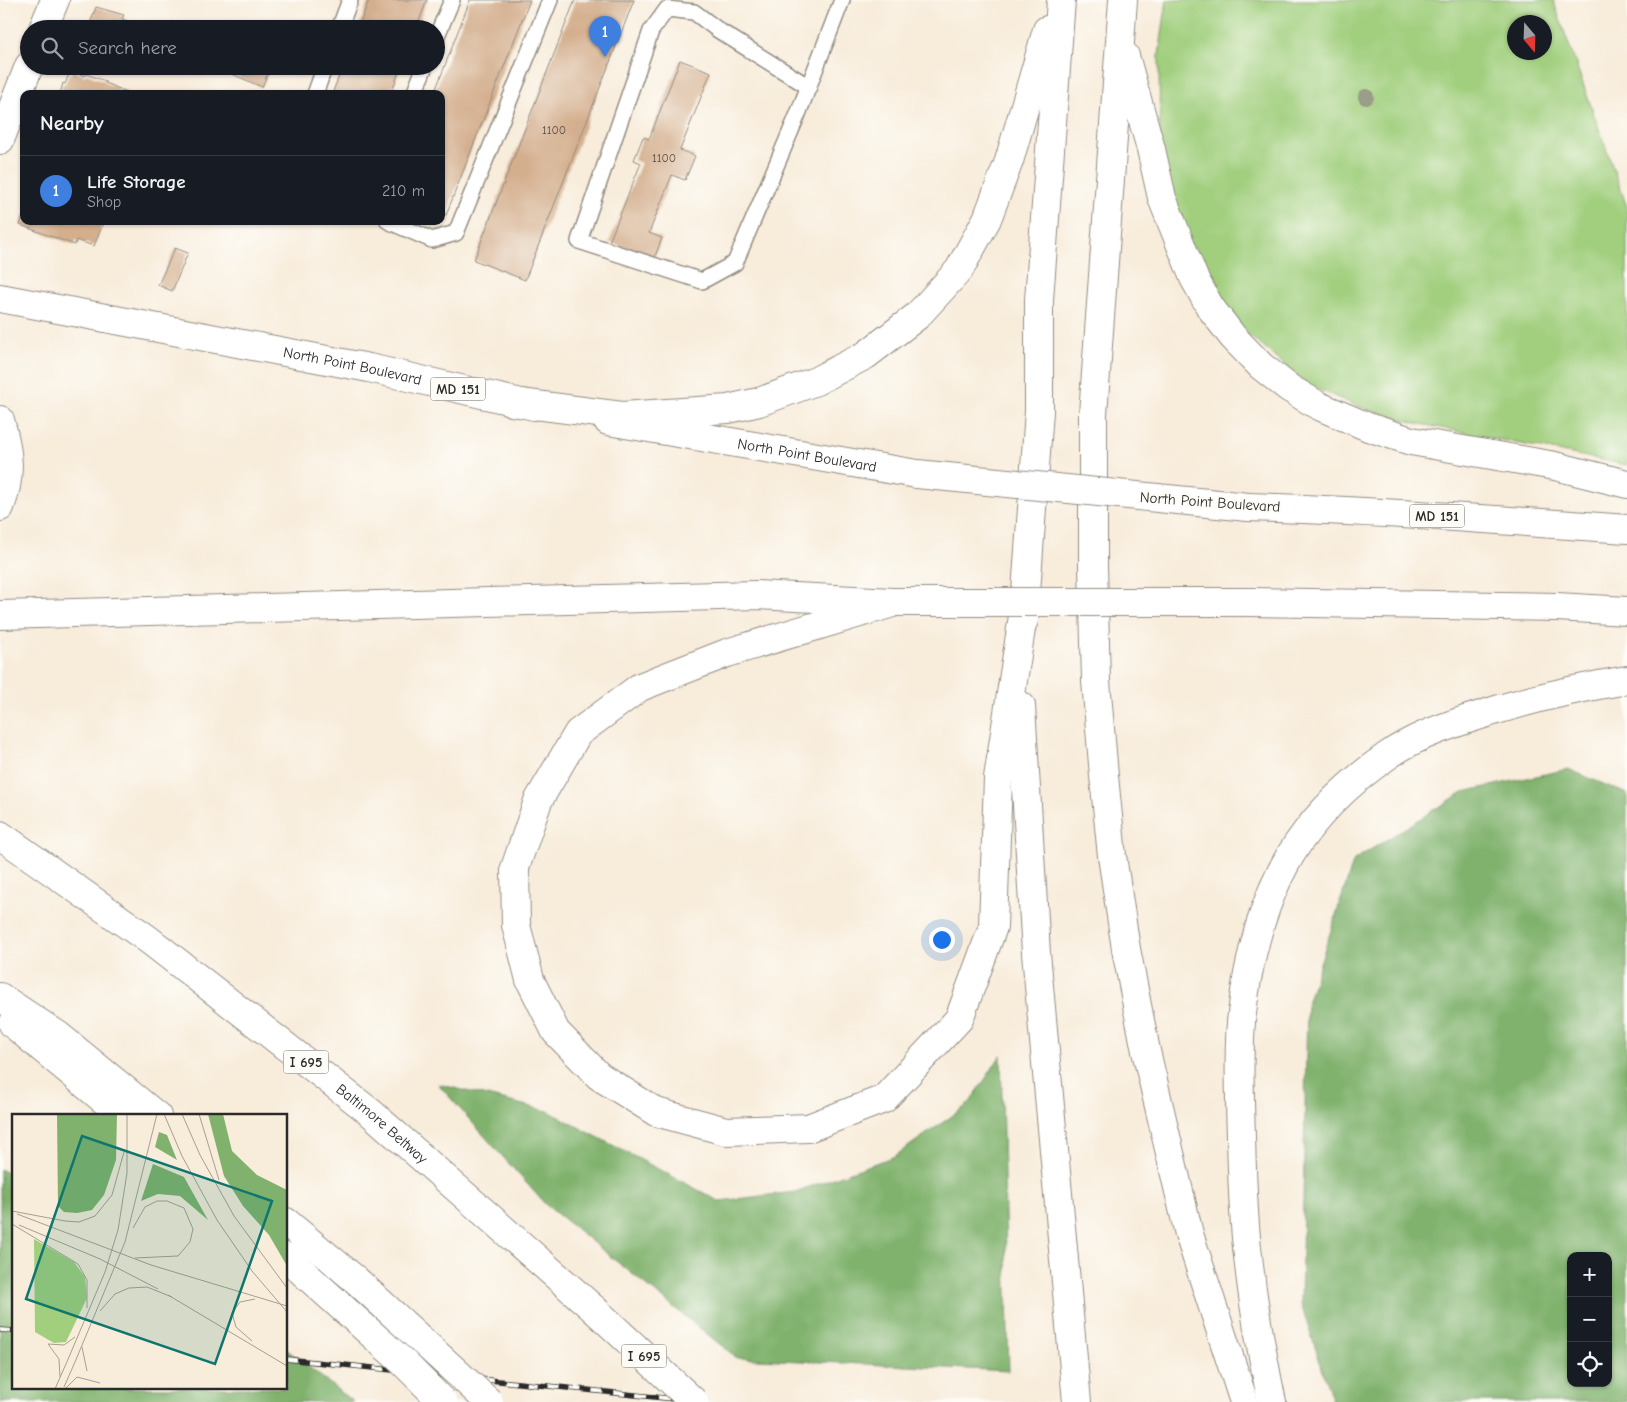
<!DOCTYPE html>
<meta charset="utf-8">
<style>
:root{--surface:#171b24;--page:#242831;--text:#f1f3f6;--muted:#9ea1a6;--line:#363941;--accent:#0f766e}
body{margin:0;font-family:"Comic Neue",sans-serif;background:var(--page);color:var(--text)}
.controls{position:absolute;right:15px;bottom:15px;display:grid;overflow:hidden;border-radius:10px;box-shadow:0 1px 4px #0004}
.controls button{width:45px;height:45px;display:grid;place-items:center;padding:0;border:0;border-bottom:1px solid var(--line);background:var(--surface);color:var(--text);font:25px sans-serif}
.compass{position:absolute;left:1507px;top:15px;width:45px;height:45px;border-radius:50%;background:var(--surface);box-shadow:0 1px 4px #0004;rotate:161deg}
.you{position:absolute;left:941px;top:939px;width:18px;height:18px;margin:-12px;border:4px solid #fff;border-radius:50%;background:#1a73e8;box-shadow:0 0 0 8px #1a73e833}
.badge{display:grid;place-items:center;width:32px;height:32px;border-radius:50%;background:var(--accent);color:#fff;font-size:16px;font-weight:700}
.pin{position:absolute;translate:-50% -41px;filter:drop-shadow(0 1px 2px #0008)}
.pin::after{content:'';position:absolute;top:26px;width:18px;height:15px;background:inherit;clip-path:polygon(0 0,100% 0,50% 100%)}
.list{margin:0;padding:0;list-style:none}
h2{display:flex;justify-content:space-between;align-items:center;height:65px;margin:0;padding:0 20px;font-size:21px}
h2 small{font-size:16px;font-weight:400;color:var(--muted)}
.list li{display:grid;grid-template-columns:32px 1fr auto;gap:15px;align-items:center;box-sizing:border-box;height:70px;padding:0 20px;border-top:1px solid var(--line)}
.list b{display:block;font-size:19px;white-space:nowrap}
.list p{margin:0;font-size:16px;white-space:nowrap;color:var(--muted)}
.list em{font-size:16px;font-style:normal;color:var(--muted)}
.icon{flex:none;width:28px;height:28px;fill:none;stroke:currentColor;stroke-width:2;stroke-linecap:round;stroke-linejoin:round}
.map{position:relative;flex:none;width:1627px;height:1402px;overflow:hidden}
.search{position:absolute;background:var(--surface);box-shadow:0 1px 4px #0004;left:20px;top:20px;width:425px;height:55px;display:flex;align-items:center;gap:12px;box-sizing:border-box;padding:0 18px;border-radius:28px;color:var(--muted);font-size:19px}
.panel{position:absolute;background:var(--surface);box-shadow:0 1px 4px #0004;left:20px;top:90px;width:425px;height:135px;border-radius:10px}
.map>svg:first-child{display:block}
.green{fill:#a1cf7e;stroke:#667d54;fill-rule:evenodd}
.forest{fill:#80b26d;stroke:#566e4c;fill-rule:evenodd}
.building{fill:#d4af8e}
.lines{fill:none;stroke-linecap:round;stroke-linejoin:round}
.service-casing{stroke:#928c82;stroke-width:18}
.minor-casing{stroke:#928c82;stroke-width:30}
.primary-casing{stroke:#928c82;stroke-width:30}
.motorway-casing{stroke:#928c82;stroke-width:30}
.service{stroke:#fff;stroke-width:15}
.minor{stroke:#fff;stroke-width:28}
.primary{stroke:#fff;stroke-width:28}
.motorway{stroke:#fff;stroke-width:28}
.rail-casing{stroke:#2b2b2b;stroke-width:5.5}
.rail{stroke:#fdfcf7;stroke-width:4;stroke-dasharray:11;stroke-linecap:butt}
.primary-bridge-casing{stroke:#928c82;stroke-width:30;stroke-linecap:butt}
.motorway-bridge-casing{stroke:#928c82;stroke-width:30;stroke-linecap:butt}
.primary-bridge{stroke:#fff;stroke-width:28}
.motorway-bridge{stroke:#fff;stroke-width:28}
.tree{fill:#9a9d88}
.labels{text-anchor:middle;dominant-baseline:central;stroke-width:5;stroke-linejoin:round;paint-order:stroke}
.number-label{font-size:12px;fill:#554c44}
.shield{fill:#fdfcf7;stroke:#6a6a68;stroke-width:1}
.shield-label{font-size:14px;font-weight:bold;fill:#2b2b2b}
.street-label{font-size:15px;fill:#2b2b2b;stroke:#fdfcf7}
.inset-road{fill:none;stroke:#a69f94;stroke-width:1}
.view{fill:#0f766e;fill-opacity:0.15;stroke:#0f766e;stroke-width:2.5}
.inset-edge{fill:none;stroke:#2b2b2b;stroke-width:2.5}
</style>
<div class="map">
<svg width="1627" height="1402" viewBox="0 0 1627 1402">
<rect width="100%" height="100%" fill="#fdfcf7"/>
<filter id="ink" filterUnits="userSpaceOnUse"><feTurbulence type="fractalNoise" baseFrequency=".02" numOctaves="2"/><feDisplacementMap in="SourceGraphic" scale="10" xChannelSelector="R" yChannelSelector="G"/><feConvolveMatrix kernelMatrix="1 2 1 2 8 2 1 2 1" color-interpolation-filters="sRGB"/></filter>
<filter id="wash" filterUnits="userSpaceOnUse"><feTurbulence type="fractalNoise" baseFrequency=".0096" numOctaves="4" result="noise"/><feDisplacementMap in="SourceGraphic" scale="20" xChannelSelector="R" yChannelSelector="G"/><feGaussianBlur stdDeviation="1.12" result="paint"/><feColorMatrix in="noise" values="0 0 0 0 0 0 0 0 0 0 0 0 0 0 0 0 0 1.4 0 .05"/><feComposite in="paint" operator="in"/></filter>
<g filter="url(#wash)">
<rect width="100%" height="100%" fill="#f8ecda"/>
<path class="green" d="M1167,0H1553L1627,207V465L1416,423L1359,407L1309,385L1234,323L1197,272L1160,171L1159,55ZM1514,22H1544V52H1514Z"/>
<path class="forest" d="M1568,769L1627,794V1402H1333L1301,1304L1307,1003L1354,860L1463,792ZM1571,1256H1608V1383H1571Z
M1001,1055L1009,1371L737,1358L545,1204L438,1084L548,1111L719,1201L795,1192L895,1156L969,1104Z
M0,1169L14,1177V1388H286V1349L353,1402H0Z"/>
<g id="blocks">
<path class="building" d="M369,0H427L416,29H358Z
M470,0H530L446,215L441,213V94H434Z
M575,0H634L525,280L474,260Z
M96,7L124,15L122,19L149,29H88Z
M680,60L711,72L680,150L695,156L685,180L672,175L649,233L662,238L654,259L609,242L641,163L634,160L643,137L649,139Z
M227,66H271L262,87L225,71Z
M343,66H401L391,94H332Z
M72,71L85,76L86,74L105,81V83L127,92L126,94H60L63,83L65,84L69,74L71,75Z
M24,214V221H104L94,246L76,240L75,245L20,225Z
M175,248L188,253L172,291L158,285Z"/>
</g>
</g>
<g filter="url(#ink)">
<use href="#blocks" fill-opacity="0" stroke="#928c82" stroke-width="1"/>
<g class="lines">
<defs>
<path id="service" d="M339,29L350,0
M436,38L452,0
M809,87L718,30L694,12L667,9L651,31L579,241L702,281L735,263L798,114L842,0
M315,94L325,66
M414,94L425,66
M388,221L432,240L456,233L550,0"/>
<path id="minor" d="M43,29L55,0
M0,140L29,66"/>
<g id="primary">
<path id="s1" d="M0,298L369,368L534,406"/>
<path d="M0,420C9,452 12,476 0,507"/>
<path id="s2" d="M608,421L917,474"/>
<path d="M1248,507C1374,511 1501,520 1627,529"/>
<path d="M1251,602L1557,607L1627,611"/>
<path d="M0,615L756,595L893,602"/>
</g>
<g id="motorway">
<path d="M1123,0L1093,414V565L1096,681L1104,776L1112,856L1126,949L1146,1051L1189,1234L1244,1402"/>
<path d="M1125,56L1151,149L1162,198L1194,278L1210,307L1233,337L1261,366L1289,388L1319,406L1368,427L1411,441L1555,466L1627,484"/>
<path d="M512,402L622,416L728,409L759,402L816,381L866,355L917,316L959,270L987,219L1009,161L1047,30"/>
<path d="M896,602L727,653L640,687L578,733L538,801L515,868L516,925L530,980L556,1032L599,1076L656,1112L726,1131L808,1128L884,1099L959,1019L993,927L998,778L1025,603"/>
<path d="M1024,620L1039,411V300L1061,0"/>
<path d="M1021,706L1036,953L1077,1402"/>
<path id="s3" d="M0,835L149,940L370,1112L595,1310"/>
<path d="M0,997L59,1036L157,1116"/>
<path d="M13,1024L123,1116"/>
<path d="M286,1222L356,1280"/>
<path d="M286,1257L306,1275"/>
<path d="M1272,1402C1262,1354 1253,1305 1248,1256C1243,1217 1242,1176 1241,1137C1240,1100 1238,1059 1241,1022C1247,965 1261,904 1291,854C1315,815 1350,782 1387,756C1411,739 1438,729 1465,720C1518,702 1572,689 1627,680"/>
</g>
</defs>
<use href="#service" class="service-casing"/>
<use href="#minor" class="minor-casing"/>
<use href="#primary" class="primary-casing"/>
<use href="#motorway" class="motorway-casing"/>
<use href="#service" class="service"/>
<use href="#minor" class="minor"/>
<use href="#primary" class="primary"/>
<use href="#motorway" class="motorway"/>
<defs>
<path id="rail" d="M0,1330L14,1331
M286,1359L703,1402"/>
</defs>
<use href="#rail" class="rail-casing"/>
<use href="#rail" class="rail"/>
<defs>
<path id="primary-bridge" d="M917,474L1248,507
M896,602H1251"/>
<path id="motorway-bridge" d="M306,1275L404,1363L443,1402
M356,1280L489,1402
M595,1310L694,1402"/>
</defs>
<use href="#primary-bridge" class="primary-bridge-casing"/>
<use href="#motorway-bridge" class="motorway-bridge-casing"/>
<use href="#primary-bridge" class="primary-bridge"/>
<use href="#motorway-bridge" class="motorway-bridge"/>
</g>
<circle class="tree" cx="1366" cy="97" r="8"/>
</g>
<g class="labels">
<g class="number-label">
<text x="554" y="130">1100</text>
<text x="664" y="158">1100</text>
</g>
<g class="shield">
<rect x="430.5" y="377.5" width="55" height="23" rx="4"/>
<rect x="1409.5" y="504.5" width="55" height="23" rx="4"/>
<rect x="283.5" y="1050.5" width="45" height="23" rx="4"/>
<rect x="621.5" y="1344.5" width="45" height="23" rx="4"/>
</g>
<g class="shield-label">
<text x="458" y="389">MD 151</text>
<text x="1437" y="516">MD 151</text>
<text x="306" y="1062">I 695</text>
<text x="644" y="1356">I 695</text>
</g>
<g class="street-label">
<text stroke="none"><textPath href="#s1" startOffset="359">North Point Boulevard</textPath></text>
<text stroke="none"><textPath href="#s2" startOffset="202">North Point Boulevard</textPath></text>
<text transform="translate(1210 502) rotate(4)">North Point Boulevard</text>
<text stroke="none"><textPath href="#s3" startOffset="479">Baltimore Beltway</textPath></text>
</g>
</g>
<g transform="translate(12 1114)">
<rect width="275" height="275" fill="#f8ecda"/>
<path d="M22,125L62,148L73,163L75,184L54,228L42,229L23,218Z" fill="#a1cf7e"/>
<path d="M45,0H105L104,46L92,81L80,96L65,99L52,98L46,92ZM196,0H211L220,37L245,61L275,76V152L257,121L231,92L212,62ZM147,18L155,21L165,46L143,33ZM141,50L172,63L196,106L168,82L146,80L129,87Z" fill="#80b26d"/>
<path class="inset-road" d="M152,0L170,42L205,106L240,157L275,198M170,0L188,41L222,102L275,174M187,0L207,66M0,97L53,107L67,108L83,102L100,81L112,38M5,100L139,151L275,192M0,110L66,150L75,166V194M7,111L88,145L146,175M121,114L133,93L145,87H155L172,94L181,115L178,128L166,142L123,144M156,181L275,252M88,197L103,180L117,174L135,173L160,183M240,227L224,213L220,199L228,188L243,185M36,230L47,245L48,263M36,230L52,231L63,223M70,233L75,257M57,243L93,158L106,116L115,59V0M63,248L113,128L145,0M52,273L63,248M43,275L57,243M53,275L65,263L88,269"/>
<path class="view" d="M70,22L260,87L203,250L14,185Z"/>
<rect width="275" height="275" class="inset-edge"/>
</g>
</svg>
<div class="controls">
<button>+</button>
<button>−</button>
<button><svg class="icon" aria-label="locate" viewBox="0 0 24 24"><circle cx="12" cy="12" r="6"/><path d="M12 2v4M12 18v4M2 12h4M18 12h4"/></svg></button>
</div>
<svg class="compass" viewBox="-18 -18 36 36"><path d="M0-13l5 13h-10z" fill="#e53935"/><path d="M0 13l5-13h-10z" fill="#9ea1a6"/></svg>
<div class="you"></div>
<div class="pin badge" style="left:605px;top:57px;background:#3f7fe0">1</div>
<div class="search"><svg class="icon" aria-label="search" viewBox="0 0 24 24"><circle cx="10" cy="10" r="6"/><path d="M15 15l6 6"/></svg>Search here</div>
<section class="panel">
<h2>Nearby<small></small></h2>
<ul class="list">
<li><span class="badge" style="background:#3f7fe0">1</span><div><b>Life Storage</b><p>Shop</p></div><em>210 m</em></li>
</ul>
</section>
</div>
